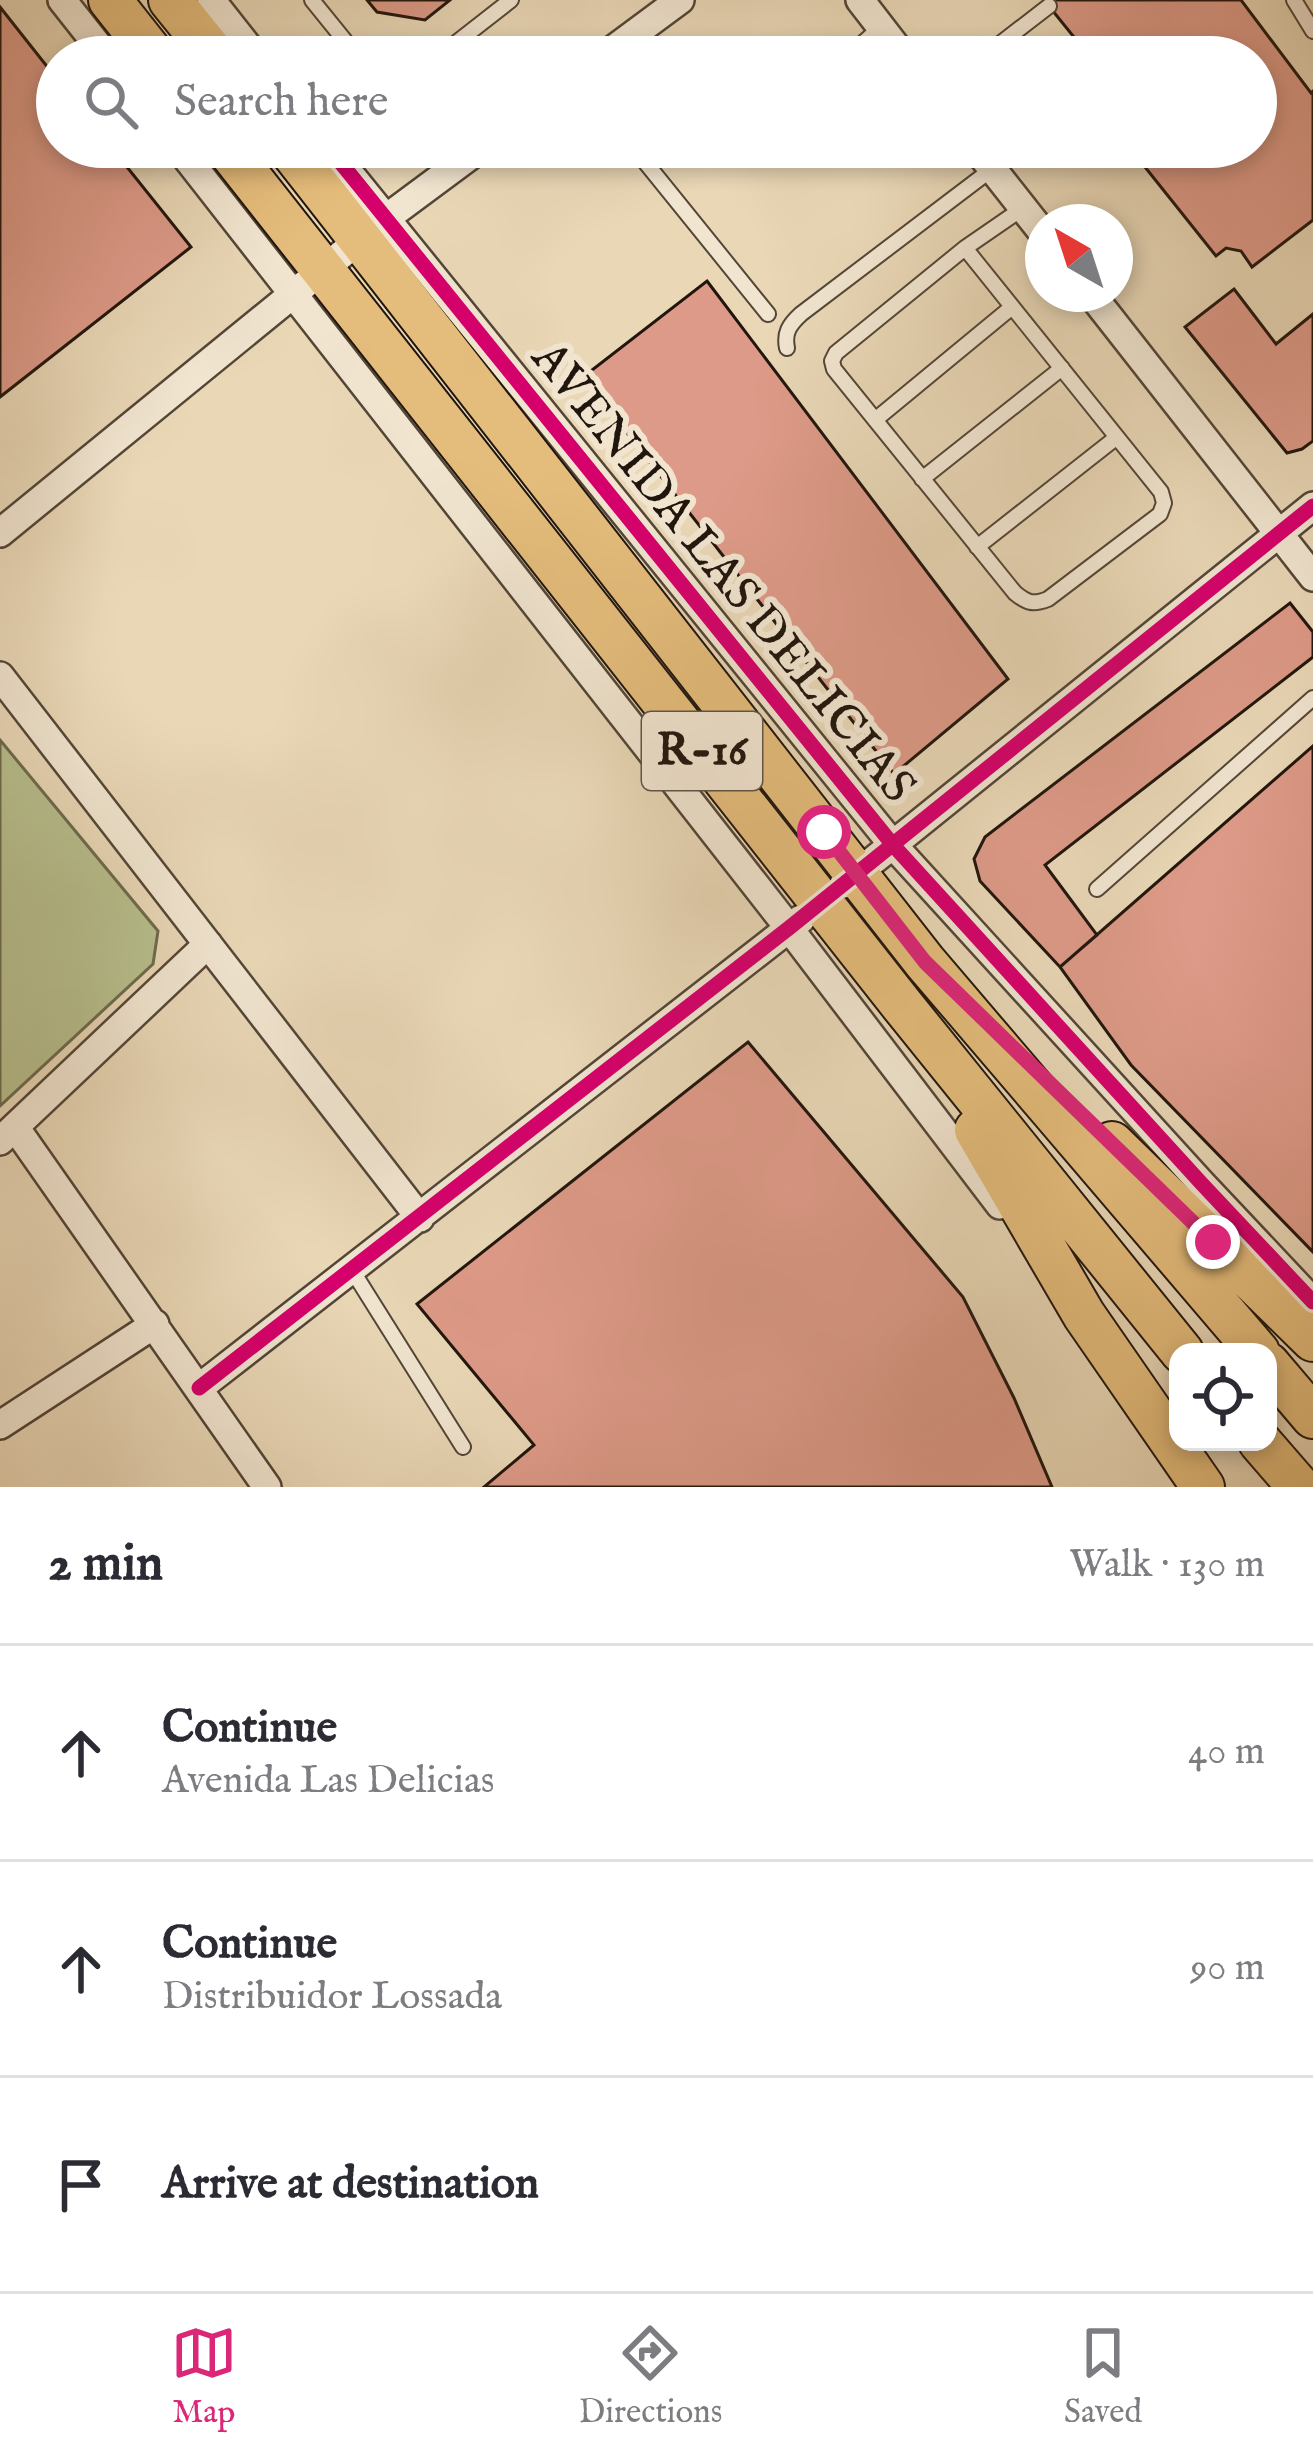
<!DOCTYPE html>
<meta charset="utf-8">
<style>
:root{--surface:#fff;--page:#f7f7f7;--text:#2b2b33;--muted:#7c7c81;--line:#e1e1e2;--accent:#db2777}
body{margin:0;font-family:"IM FELL English",serif;background:var(--page);color:var(--text)}
.controls{position:absolute;right:36px;bottom:36px;display:grid;overflow:hidden;border-radius:24px;box-shadow:0 6px 18px #0003}
.controls button{width:108px;height:108px;display:grid;place-items:center;padding:0;border:0;border-bottom:3px solid var(--line);background:var(--surface);color:var(--text);font:60px sans-serif}
.compass{position:absolute;left:1025px;top:204px;width:108px;height:108px;border-radius:50%;background:var(--surface);box-shadow:0 6px 18px #0003;rotate:321deg}
.stop{position:absolute;width:36px;height:36px;margin:-27px;border:9px solid #db2777;border-radius:50%;background:#fff}
.stop.end{background:#db2777;border-color:#fff;box-shadow:0 3px 12px #0008}
.list{margin:0;padding:0;list-style:none}
h2{display:flex;justify-content:space-between;align-items:center;height:156px;margin:0;padding:0 48px;font-size:51px}
h2 small{font-size:39px;font-weight:400;color:var(--muted)}
.list li{display:grid;grid-template-columns:78px 1fr auto;gap:36px;align-items:center;box-sizing:border-box;height:216px;padding:0 48px;border-top:3px solid var(--line)}
.list b{display:block;font-size:45px;white-space:nowrap}
.list p{margin:0;font-size:39px;white-space:nowrap;color:var(--muted)}
.list em{font-size:39px;font-style:normal;color:var(--muted)}
.icon{flex:none;width:66px;height:66px;fill:none;stroke:currentColor;stroke-width:2;stroke-linecap:round;stroke-linejoin:round}
.map{position:relative;flex:none;width:1313px;height:1487px;overflow:hidden}
.search{position:absolute;background:var(--surface);box-shadow:0 6px 18px #0003;left:36px;right:36px;top:36px;height:132px;display:flex;align-items:center;gap:30px;box-sizing:border-box;padding:0 42px;border-radius:66px;color:var(--muted);font-size:45px}
.sheet{height:804px;background:var(--surface)}
nav{display:flex;justify-content:space-around;align-items:center;box-sizing:border-box;height:168px;border-top:3px solid var(--line);background:var(--surface);font-size:33px;color:var(--muted)}
nav a{display:grid;justify-items:center;gap:6px}
nav .on{color:var(--accent)}
.map>svg:first-child{display:block}
.green{fill:#b7be8d;stroke:#6c6a4d;stroke-width:3}
.building{fill:#dd9a88;stroke:#21160d;stroke-width:3}
.lines{fill:none;stroke-linecap:round;stroke-linejoin:round}
.service-casing{stroke:#534637;stroke-width:18}
.minor-casing{stroke:#534637;stroke-width:32}
.primary-casing{stroke:#21160d;stroke-width:46}
.service{stroke:#f1e5d0;stroke-width:14}
.minor{stroke:#f1e5d0;stroke-width:27}
.primary{stroke:#e4bc7b;stroke-width:42}
.cycleway-casing{stroke:#f1e5d0;stroke-width:22}
.cycleway{stroke:#d6006c;stroke-width:15}
.route{stroke:#db2777;stroke-width:15}
.labels{text-anchor:middle;dominant-baseline:central;stroke-width:12;stroke-linejoin:round;paint-order:stroke}
.shield{fill:#f1e5d0;stroke:#5f5448;stroke-width:3}
.shield-label{font-size:45px;font-weight:bold;fill:#21160d}
.street-label{font-size:48px;fill:#21160d;stroke:#f1e5d0}
</style>
<div class="map">
<svg width="1313" height="1487" viewBox="0 0 1313 1487">
<rect width="100%" height="100%" fill="#e9d7b6"/>
<filter id="stains"><feTurbulence type="fractalNoise" baseFrequency=".00167" numOctaves="4"/><feColorMatrix values="0 0 0 0 .2 0 0 0 0 .09 0 0 0 0 .02 0 0 0 .5 -.17"/></filter>
<radialGradient id="worn" r=".72"><stop offset=".6" stop-color="#630" stop-opacity="0"/><stop offset="1" stop-color="#630" stop-opacity=".3"/></radialGradient>
<path class="green" d="M0,740L158,931L153,964L0,1106Z"/>
<path class="building" d="M367,0H450L425,20L377,12Z
M1044,0H1241L1311,93L1313,91V220L1252,267L1241,251L1226,248L1216,256L1129,147H1256V57H1090Z
M0,7L57,79V147H111L191,247L0,397Z
M707,281L1008,679L894,774L583,377Z
M1234,289L1276,344L1313,314V441L1302,449L1287,453L1185,327Z
M1290,603L1313,632V657L1045,865L1097,935L1060,967L980,881L974,859L985,837Z
M1313,746V1252L1131,1065L1060,967Z
M748,1042L963,1297L1014,1398L1052,1487H484L534,1445L417,1304Z"/>
<g class="lines">
<defs>
<path id="service" d="M312,0L350,47L365,57
M1294,0L1313,31
M438,57L511,0
M847,57L881,27
M983,57L1049,6
M633,147L768,314
M965,248L1161,492L1164,503L1160,514L1048,599C1033,605 1027,603 1015,593L834,369L832,361L836,353L965,248L1023,208
M787,348C784,333 789,325 801,314L992,169
M875,420L1012,307
M922,479L1062,368
M977,547L1117,437
M1097,889L1313,698
M352,1270L463,1447"/>
<path id="minor" d="M62,0L107,57
M211,0L256,57
M860,0L904,57
M603,57L680,0
M178,147L789,928L1000,1205
M328,147L893,845L1202,1184L1313,1302
M975,147L1043,233
M1091,294L1313,577
M0,533L385,219L482,147
M0,676L420,1218
M844,884L1313,506
M15,1127L267,1487
M0,1141L208,944
M199,1388L801,919
M0,1425L155,1324"/>
<path id="primary" d="M110,0L155,57
M170,0L216,57
M226,147L902,1005L1182,1352
M288,147L925,962L1258,1352
M976,1130L1084,1315L1203,1487
M1112,1143L1313,1340
M1268,1364L1313,1417
M1260,1442L1299,1487"/>
</defs>
<use href="#service" class="service-casing"/>
<use href="#minor" class="minor-casing"/>
<use href="#primary" class="primary-casing"/>
<use href="#service" class="service"/>
<use href="#minor" class="minor"/>
<use href="#primary" class="primary"/>
<defs>
<path id="cycleway" d="M328,147L893,845L1202,1184L1313,1302
M199,1388L789,928L1313,506"/>
</defs>
<use href="#cycleway" class="cycleway-casing"/>
<use href="#cycleway" class="cycleway"/>
</g>
<g class="lines">
<path class="route" d="M824,832L925,962L1213,1242"/>
</g>
<g class="labels">
<rect class="shield" x="642" y="712" width="120" height="78" rx="9"/>
<g class="shield-label">
<text x="702" y="751">R-16</text>
</g>
<g class="street-label">
<text transform="translate(722 573) rotate(51)">AVENIDA LAS DELICIAS</text>
</g>
</g>
<rect width="100%" height="100%" filter="url(#stains)"/>
<rect width="100%" height="100%" fill="url(#worn)"/>
</svg>
<div class="controls">
<button><svg class="icon" aria-label="locate" viewBox="0 0 24 24"><circle cx="12" cy="12" r="6"/><path d="M12 2v4M12 18v4M2 12h4M18 12h4"/></svg></button>
</div>
<svg class="compass" viewBox="-18 -18 36 36"><path d="M0-13l5 13h-10z" fill="#e53935"/><path d="M0 13l5-13h-10z" fill="#7c7c81"/></svg>
<div class="stop" style="left:824px;top:832px"></div>
<div class="stop end" style="left:1213px;top:1242px"></div>
<div class="search"><svg class="icon" aria-label="search" viewBox="0 0 24 24"><circle cx="10" cy="10" r="6"/><path d="M15 15l6 6"/></svg>Search here</div>
</div>
<section class="sheet">
<h2>2 min<small>Walk · 130 m</small></h2>
<ul class="list">
<li><svg class="icon" aria-label="ahead" viewBox="0 0 24 24"><path d="M12 20V5M6 11l6-6 6 6"/></svg><div><b>Continue</b><p>Avenida Las Delicias</p></div><em>40 m</em></li>
<li><svg class="icon" aria-label="ahead" viewBox="0 0 24 24"><path d="M12 20V5M6 11l6-6 6 6"/></svg><div><b>Continue</b><p>Distribuidor Lossada</p></div><em>90 m</em></li>
<li><svg class="icon" aria-label="arrive" viewBox="0 0 24 24"><path d="M6 21V4h12l-3 4 3 4H6"/></svg><div><b>Arrive at destination</b></div></li>
</ul>
</section>
<nav>
<a class="on"><svg class="icon" aria-label="map" viewBox="0 0 24 24"><path d="M3 6l6-2 6 2 6-2v14l-6 2-6-2-6 2zM9 4v14M15 6v14"/></svg>Map</a>
<a><svg class="icon" aria-label="directions" viewBox="0 0 24 24"><path d="M12 3l9 9-9 9-9-9zM9 14v-3h6M13 9l2 2-2 2"/></svg>Directions</a>
<a><svg class="icon" aria-label="saved" viewBox="0 0 24 24"><path d="M7 4h10v16l-5-4-5 4z"/></svg>Saved</a>
</nav>
